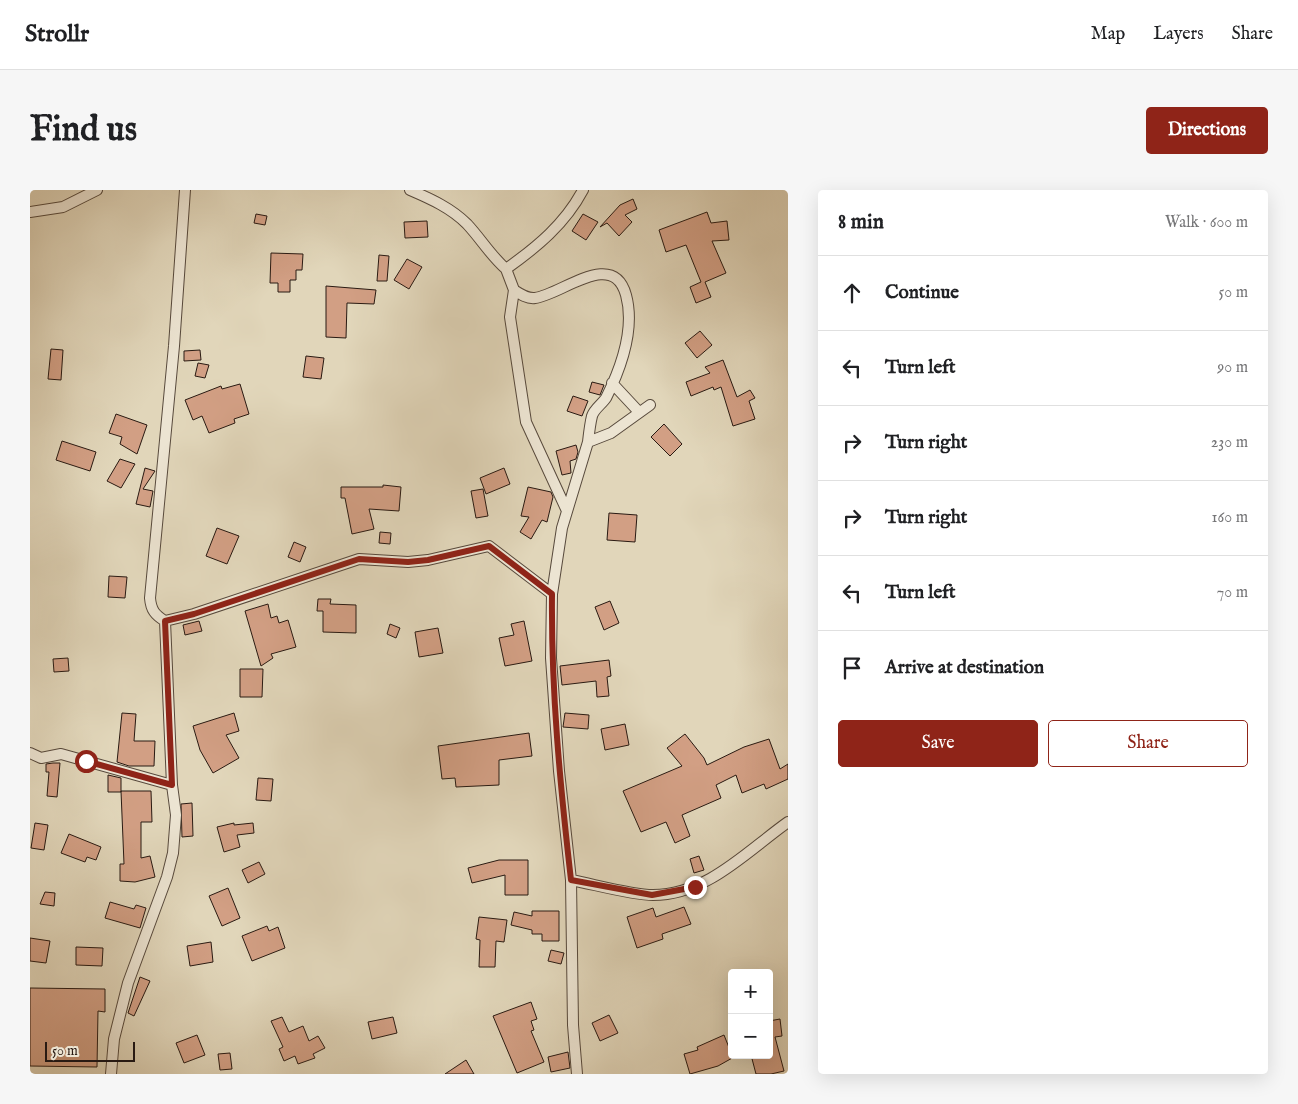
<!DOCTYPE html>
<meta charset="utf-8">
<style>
:root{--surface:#fff;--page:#f6f6f6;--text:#202124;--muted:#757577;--line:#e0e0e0;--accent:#8f2418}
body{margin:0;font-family:"IM FELL English",serif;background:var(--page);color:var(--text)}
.controls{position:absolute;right:15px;bottom:15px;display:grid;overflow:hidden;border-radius:5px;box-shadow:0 5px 20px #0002}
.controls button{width:45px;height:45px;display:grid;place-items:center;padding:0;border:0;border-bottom:1px solid var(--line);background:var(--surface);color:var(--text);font:25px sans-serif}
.scale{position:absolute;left:15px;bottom:12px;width:90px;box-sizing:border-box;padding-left:5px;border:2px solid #291a12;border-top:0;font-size:14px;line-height:18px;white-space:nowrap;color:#291a12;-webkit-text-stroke:4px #ece4d2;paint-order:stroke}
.stop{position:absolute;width:15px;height:15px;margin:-11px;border:4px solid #8f2418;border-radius:50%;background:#fff}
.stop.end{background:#8f2418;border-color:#fff;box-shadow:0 1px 5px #0008}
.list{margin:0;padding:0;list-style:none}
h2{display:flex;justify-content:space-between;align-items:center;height:65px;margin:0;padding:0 20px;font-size:21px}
h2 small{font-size:16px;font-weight:400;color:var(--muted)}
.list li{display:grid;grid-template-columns:32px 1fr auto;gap:15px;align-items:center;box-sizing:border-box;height:75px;padding:0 20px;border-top:1px solid var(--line)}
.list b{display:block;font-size:19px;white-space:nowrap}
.list em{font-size:16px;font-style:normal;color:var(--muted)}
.actions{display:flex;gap:10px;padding:15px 20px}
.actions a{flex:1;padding:11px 0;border:1px solid var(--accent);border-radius:5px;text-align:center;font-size:18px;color:var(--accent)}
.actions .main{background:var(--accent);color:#fff}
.icon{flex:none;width:28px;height:28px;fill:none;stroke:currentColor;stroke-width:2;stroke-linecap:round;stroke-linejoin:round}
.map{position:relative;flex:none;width:758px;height:884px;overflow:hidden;border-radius:5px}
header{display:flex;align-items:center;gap:30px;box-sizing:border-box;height:70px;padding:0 25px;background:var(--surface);border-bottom:1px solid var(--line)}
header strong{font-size:24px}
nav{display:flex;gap:28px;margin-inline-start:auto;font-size:18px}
.intro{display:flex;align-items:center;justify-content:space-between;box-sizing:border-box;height:120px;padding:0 30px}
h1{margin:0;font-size:35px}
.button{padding:12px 22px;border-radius:5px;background:var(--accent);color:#fff;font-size:18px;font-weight:700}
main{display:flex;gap:30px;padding:0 30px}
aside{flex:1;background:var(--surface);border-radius:5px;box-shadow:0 5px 20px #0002}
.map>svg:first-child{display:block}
.building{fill:#d29f84;stroke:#291a12}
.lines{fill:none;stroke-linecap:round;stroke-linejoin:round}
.minor-casing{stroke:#57493c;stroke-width:12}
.minor{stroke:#ece4d2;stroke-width:10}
.route{stroke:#8f2418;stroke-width:6}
</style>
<header>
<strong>Strollr</strong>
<nav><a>Map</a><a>Layers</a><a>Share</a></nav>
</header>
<div class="intro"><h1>Find us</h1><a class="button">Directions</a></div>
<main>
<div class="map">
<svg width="758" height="884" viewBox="0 0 758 884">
<rect width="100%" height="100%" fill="#e1d6ba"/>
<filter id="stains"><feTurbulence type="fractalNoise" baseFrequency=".004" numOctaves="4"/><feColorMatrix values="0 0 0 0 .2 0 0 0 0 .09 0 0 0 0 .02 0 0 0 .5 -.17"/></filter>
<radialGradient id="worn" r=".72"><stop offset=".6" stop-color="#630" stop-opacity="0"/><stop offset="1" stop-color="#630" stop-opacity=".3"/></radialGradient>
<path class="building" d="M603,9L607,19L595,25L602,32L589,46L577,33L570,37L590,15Z
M677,22L681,33L697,31L699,50L682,51L696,83L675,92L681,107L666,113L660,97L671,92L656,55L636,62L629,40Z
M226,24L237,26L235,35L224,33Z
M553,24L568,32L556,50L542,41Z
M397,31L398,47L375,48L374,32Z
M241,63L273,64L272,80H266V90H260V102H248V93H240Z
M349,65L359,66L357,91H347Z
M377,69L392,77L379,99L364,90Z
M296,96L346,100L344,114L317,113L316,148L296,147Z
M670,141L682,155L667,168L655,153Z
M21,159L33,160L31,190L18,189Z
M170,160L171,170L154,171V161Z
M276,166L294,168L291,189L273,187Z
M693,170L707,207L720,200L725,208L719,211L725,229L703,236L691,197L684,200L683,197L661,206L656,192L680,183L675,177Z
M168,173L179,175L175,188L165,186Z
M562,192L574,195L570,205L559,202Z
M210,194L219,224L204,229L205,233L179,243L172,226L163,230L155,210L191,196L192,199Z
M543,206L558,211L552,226L537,221Z
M86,224L117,235L107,264L90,254L92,247L79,243Z
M634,234L652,254L640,266L621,247Z
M32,251L66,262L60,281L26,270Z
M546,255L548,262L546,269L540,271L541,283L532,285L526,261Z
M90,269L105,274L91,298L77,291Z
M115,278L125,281L113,299L123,301L120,317L106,314Z
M474,278L480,294L456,304L450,288Z
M353,295L371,297L369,321L339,319L344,339L322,344L315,308H311V297H353Z
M498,297L521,302L523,307L517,332L512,330L501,349L490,342L499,327L491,326Z
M453,299L458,326L446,328L441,301Z
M579,323L607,325L605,352L577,350Z
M187,338L209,346L197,374L176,366Z
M350,342L361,343L360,354L349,353Z
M264,352L276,357L270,372L258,367Z
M79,386L97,387L95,408L78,407Z
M288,409H301L300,414L326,415V443L293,442V421H287Z
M580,411L589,433L574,440L565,417Z
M238,414L241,428L247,426L249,433L258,430L266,457L241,464L243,468L231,476L215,421Z
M169,431L172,441L155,445L153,435Z
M494,431L502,471L475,476L469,448L484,445L481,434Z
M360,434L370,438L366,448L357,444Z
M408,438L413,463L389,467L385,442Z
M38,468L39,481L24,482L23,469Z
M579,470L581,486L577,487L579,506L567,507L566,491L532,495L530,476Z
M210,479H233L232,507H210Z
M92,523L106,524L104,551H125L124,576H99L87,572Z
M204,523L209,541L196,545L209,568L183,583L170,560L163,536Z
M535,523L559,525L558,539L533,537Z
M595,534L599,555L575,560L571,539Z
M499,543L502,566L469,570V595L426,597L425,588L412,589L408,556Z
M655,544L674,568L677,575L714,557L739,549L750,579L758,574V589L736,599L734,594L712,603L706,585L686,595L691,608L652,625L660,646L645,653L636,632L611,642L593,601L652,576L637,558Z
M23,573H30L27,607L17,606L19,582H16V574Z
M78,585L91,588V602H78Z
M228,588L243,589L241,611L226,610Z
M91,601H121L122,632H111V668L120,666L125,687L105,692L90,691V674H94Z
M162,613L163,646L152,647L151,614Z
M5,633L18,635L14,660L1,658Z
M204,633V635L223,633L224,643L207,645L210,657L194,662L187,637Z
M39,644L71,657L66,670L57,667L55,672L31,663Z
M669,666L674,680L664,683L660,669Z
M469,670H498V705H475V685L442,693L438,678Z
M229,672L235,684L218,693L212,680Z
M198,698L210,728L192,736L179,706Z
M15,702L25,703L24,716L10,714Z
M80,712L104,719L106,715L116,718L110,738L75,728Z
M654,717L661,734L632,744L633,749L607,758L597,727L623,718L626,727Z
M502,721H529V751H512V744H502V740L481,735L484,722L502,726Z
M449,727L477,730L474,752L466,751L465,777H449L450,750L446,749Z
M237,736L239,741L248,737L255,758L222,771L212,746Z
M0,748L20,751L16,773L0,771Z
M181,752L183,772L160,776L157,756Z
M46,757L73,758L72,776L46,775Z
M521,760L534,763L531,774L518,771Z
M110,787L120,791L104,826L98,823Z
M0,798L75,799V822L68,821L67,877L0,876Z
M501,812L507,829L501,831L504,840L501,841L514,872L487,883L463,826Z
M579,825L588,843L570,851L562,833Z
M252,827L259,842L273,836L279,851L288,846L295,858L283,864L285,868L268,874L265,866L254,871L249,859L253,857L241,831Z
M363,827L367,843L342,849L338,832Z
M750,829L752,846L745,847L754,881L741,884H726L721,865H739V831Z
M167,845L175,865L154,873L146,853Z
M694,845L702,865L704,867L688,876L660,884L654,864L668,860L667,857Z
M538,862L540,878L521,882L518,867Z
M200,863L202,879L190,880L188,864Z
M436,870L444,884H415Z"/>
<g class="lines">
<defs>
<path id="minor" d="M380,0C401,9 421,18 437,34C451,49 461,66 476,79C507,57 535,34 553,0
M0,22L33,17L67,0
M476,79L484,100C490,104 497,109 505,108C531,105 583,58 596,105C605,138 591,178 576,208C572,214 564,219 562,226C560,234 559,243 558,252
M484,100L480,127L496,232L537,321
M582,193L609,222
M135,431L164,424L329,369L378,372L398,370L459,356L522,404
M0,563L11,568L31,564L142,595
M541,690C563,694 602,705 623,705C677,705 717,661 758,632
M81,884L84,849L98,793L137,687L143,663L146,625L142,595L135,431C125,425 121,420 120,408L144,156L155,0
M547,884L543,835L541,690L529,581L521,468L522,404L532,338L558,252L581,243L620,215"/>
</defs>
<use href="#minor" class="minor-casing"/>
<use href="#minor" class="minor"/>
</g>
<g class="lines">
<path class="route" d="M56,571L142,595L135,431L164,424L329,369L378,372L398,370L459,356L522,404C521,500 530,594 541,690L622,705L665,697"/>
</g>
<rect width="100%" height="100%" filter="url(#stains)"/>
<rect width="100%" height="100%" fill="url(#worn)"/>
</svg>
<div class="controls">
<button>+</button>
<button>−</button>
</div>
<div class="scale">50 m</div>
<div class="stop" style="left:56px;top:571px"></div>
<div class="stop end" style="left:665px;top:697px"></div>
</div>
<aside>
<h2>8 min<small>Walk · 600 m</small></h2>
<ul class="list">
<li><svg class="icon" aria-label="ahead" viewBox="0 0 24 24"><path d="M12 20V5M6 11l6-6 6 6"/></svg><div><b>Continue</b></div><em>50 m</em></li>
<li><svg class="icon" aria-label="left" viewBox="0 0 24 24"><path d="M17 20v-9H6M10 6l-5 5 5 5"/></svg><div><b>Turn left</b></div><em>90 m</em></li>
<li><svg class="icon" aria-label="right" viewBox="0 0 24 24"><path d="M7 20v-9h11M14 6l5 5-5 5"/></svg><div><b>Turn right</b></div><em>230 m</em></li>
<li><svg class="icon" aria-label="right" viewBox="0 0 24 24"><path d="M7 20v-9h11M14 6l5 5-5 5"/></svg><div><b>Turn right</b></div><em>160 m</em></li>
<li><svg class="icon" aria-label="left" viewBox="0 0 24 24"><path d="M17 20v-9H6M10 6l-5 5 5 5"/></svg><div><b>Turn left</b></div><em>70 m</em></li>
<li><svg class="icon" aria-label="arrive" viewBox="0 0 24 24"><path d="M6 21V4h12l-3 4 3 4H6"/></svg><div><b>Arrive at destination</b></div></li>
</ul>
<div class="actions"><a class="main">Save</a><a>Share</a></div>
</aside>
</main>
